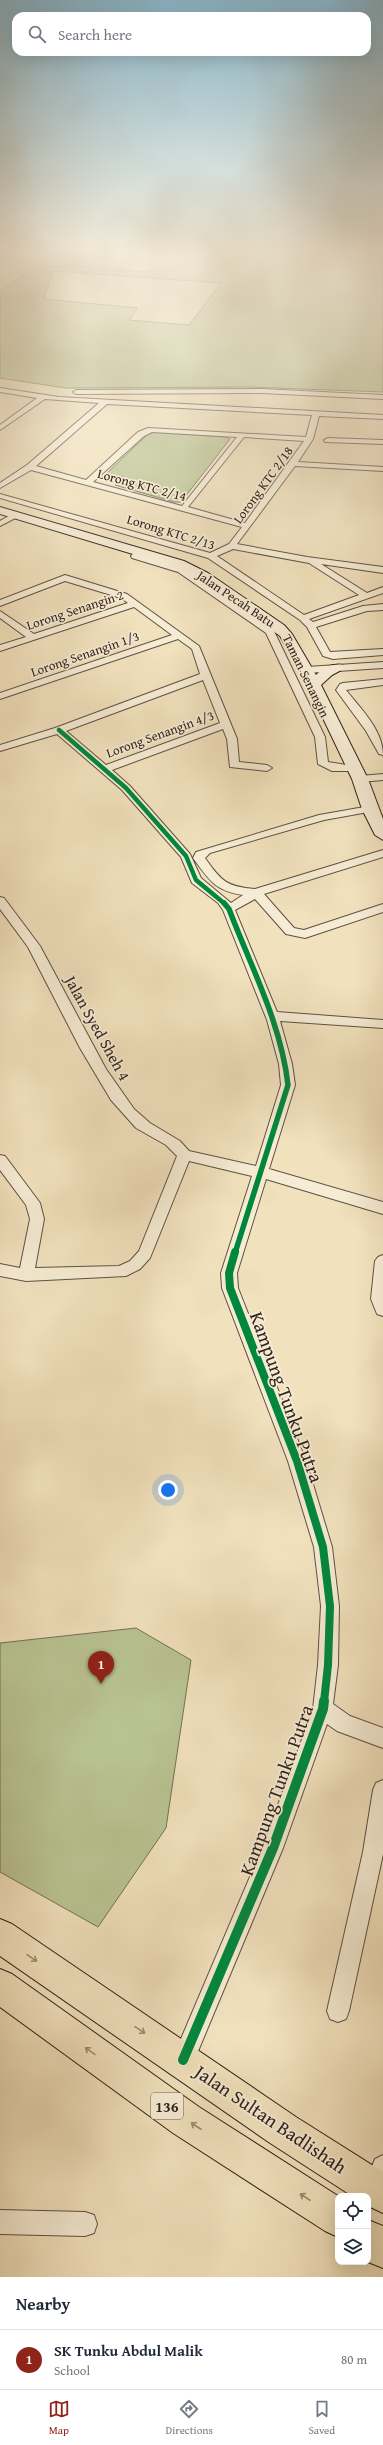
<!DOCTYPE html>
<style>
:root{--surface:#fff;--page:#f2f2f3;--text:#1f2937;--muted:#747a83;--line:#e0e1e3;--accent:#8f2418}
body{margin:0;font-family:"Gentium Book Plus",serif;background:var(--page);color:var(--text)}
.controls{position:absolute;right:12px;bottom:12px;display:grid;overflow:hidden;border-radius:8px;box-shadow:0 4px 16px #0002}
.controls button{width:36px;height:36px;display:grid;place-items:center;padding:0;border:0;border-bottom:1px solid var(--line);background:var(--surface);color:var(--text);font:20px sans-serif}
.you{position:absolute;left:168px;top:1490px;width:14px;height:14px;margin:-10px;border:3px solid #fff;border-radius:50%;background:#1a73e8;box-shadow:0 0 0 6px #1a73e833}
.badge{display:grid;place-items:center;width:26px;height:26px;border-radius:50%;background:var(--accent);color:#fff;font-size:13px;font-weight:700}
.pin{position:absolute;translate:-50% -33px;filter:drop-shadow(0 1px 2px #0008)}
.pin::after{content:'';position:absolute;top:21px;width:14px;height:12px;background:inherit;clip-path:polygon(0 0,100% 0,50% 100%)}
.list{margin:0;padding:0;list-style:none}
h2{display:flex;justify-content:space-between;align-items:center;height:52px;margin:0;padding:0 16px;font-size:17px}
h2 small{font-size:13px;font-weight:400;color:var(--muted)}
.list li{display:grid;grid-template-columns:26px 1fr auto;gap:12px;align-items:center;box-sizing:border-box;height:60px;padding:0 16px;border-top:1px solid var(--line)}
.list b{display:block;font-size:15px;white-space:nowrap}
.list p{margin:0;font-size:13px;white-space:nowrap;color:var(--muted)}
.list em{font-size:13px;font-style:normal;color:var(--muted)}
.icon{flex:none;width:22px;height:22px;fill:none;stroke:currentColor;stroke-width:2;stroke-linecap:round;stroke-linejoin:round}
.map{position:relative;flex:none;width:383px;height:2277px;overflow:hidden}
.search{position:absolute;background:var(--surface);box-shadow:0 4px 16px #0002;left:12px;right:12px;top:12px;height:44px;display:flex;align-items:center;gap:10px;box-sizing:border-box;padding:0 14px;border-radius:12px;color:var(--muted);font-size:15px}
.sheet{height:112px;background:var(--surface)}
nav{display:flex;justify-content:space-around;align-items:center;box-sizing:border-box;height:56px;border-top:1px solid var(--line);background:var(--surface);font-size:11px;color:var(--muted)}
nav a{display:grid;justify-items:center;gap:2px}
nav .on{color:var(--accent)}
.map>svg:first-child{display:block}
.green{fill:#b9c392;stroke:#747156;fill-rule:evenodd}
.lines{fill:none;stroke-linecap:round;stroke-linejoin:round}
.street-casing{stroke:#5f5043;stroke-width:2}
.secondary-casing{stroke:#2e1f1a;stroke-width:2}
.primary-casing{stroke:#2e1f1a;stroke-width:2}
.street{fill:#f6ecd4;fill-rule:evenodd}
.secondary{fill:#f6ecd4;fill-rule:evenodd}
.primary{fill:#f1e1bd;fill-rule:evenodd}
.cycleway-far3-casing{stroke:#f6ecd4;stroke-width:6}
.cycleway-far2-casing{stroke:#f6ecd4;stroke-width:8}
.cycleway-far1-casing{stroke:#f6ecd4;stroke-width:10}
.cycleway-casing{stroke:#f6ecd4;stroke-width:12}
.cycleway-far3{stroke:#00873e;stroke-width:4.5}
.cycleway-far2{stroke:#00873e;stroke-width:5.5}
.cycleway-far1{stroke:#00873e;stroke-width:8}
.cycleway{stroke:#00873e;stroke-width:10}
.oneway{stroke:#998a74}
.labels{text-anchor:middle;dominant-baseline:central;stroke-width:3.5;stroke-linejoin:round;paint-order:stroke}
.far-street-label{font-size:13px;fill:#2e1f1a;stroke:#f6ecd4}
.shield{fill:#f6ecd4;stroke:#6a5c52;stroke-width:1}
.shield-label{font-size:15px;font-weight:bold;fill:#2e1f1a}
.street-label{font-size:16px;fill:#2e1f1a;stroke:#f6ecd4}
.near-street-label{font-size:19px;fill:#2e1f1a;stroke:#f6ecd4}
</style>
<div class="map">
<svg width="383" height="2277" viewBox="0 0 383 2277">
<rect width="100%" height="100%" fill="#f1e1bd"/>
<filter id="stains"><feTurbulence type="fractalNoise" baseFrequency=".005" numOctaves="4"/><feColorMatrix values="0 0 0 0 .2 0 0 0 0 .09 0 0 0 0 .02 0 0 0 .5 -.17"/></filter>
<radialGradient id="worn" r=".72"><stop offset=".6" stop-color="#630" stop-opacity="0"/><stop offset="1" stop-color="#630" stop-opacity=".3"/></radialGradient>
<path class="green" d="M191,253H383V392L249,387L66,388L0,378V290L37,268L64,265L146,272L177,266ZM53,271L221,283L189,325L129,320L138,308L44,299Z
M153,432L225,437L230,439L181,502H174L115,485L123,477L106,474L148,434Z
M136,1628L191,1660L166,1828L98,1927L0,1872V1643Z"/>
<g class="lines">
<defs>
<path id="street" d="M0,388L59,397L383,415V419L319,416L313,439L298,462L383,467V471L295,466L237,544L307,557L383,567V573L321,564L367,593L383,587V593L309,619L313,622L363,606L383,604V610L367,611L316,627L330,652L383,649V655L333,659L323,656L307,627L300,620L208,558L0,498V494L210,553L229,544L242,527L31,470L0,488V483L27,465L99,403L45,399L0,430V425L37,398L0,392ZM107,404L312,415L306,437L148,428L138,432L86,480L36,466ZM152,432L237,437L182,506L93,482L144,436ZM244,437L304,441L245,523L188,507ZM233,549L309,563L359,595L304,615L217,556Z
M262,389L383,395V399L262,393L76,394L73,392L76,390Z
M328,438L383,440V444L325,442L324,440Z
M14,513L21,515L0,526V521Z
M136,550H142L141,555L184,568L273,629L325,737L328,762L359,767V771H332L318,764L315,737L266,633L178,572L132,558L131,556Z
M65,575L127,594L199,646L237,739L239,762L267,765L272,768L267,771L230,767L227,739L223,729L112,770L130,786L190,854L201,878L231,903L243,895C215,891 209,880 193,858L196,852L319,815L370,806L375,809L374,811L324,820L210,853L205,858C221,881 227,887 255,889L383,850V857L264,894L294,928L304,930L383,904V912L305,938L286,934L255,899L235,910L277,1012L383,1020V1028L280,1021L292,1064L295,1085L269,1169L383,1202V1214L266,1179L237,1273L238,1288L306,1461L332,1547L339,1606L338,1665L333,1704L350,1716L383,1728V1748L337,1731L327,1724L283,1848L191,2068L183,2071L175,2068L172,2060L263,1846L313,1709L318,1665L321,1606L314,1547L288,1461L222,1288L221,1273L252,1176L189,1161L150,1258L140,1269L126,1276L26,1281L0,1276V1264L20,1268L30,1219L26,1205L0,1170V1155L5,1156L40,1203L44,1219L35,1268L119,1266L130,1261L139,1251L177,1156L166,1145L136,1128L111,1100L80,1048L28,947L0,909V897L4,898L40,946L106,1069L134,1109L150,1123L180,1141L189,1151L256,1166L281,1085L279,1064L267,1020L223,910L218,903L192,883L181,857L122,790L57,734L0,751V745L55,728L200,674L192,649L178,639L0,699V693L172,635L134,607L0,651V645L26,637L0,618V611L34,634L128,603L121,598L65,581L0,606V600ZM203,680L220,723L106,765L66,731Z
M383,662V668L307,673L302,670L307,667Z
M383,679V685L346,690C361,709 383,730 383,755L379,754L366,731L336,690L340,684L343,683Z
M383,774V780L360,782L355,779L360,776Z
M383,1255V1316L377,1314L371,1299L375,1261L378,1257Z
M383,1780V1854L349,2011L346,2019L338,2022L330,2019L327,2011L363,1852L373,1790L376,1783Z
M383,2155V2197L375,2200L366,2196L363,2188L375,2159Z
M0,2210L85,2212L94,2215L97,2224L94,2233L85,2236L0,2234Z"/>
<path id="secondary" d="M0,507L184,561L208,573L284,625L292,634L316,675C323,668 333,663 343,665L345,668L332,675L321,685L368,779L383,819V840L375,835L362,809L352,779L300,670L280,636L200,579L176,567L0,514Z"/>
<path id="primary" d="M0,1919L12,1924L296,2117L383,2172V2213L368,2206V2196H352L270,2143L0,1956Z
M0,1969L12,1974L199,2107L338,2196V2237L325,2231L173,2133L0,2007Z
M368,2220L383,2226V2268L368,2262Z"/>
</defs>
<use href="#street" class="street-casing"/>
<use href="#secondary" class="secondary-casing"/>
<use href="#primary" class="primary-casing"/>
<use href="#street" class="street"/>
<use href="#secondary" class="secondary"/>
<use href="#primary" class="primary"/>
<defs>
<path id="cycleway-far3" d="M59,730L126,788L186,856L196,880L225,904"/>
<path id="cycleway-far2" d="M224,903L229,909C251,967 281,1023 288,1085L235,1253"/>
<path id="cycleway-far1" d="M235,1252L229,1273L230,1288L297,1461L323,1547L330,1606L328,1665L324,1702"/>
<path id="cycleway" d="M183,2060L273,1848L323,1709L324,1701"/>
</defs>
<use href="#cycleway-far3" class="cycleway-far3-casing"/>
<use href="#cycleway-far2" class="cycleway-far2-casing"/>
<use href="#cycleway-far1" class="cycleway-far1-casing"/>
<use href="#cycleway" class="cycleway-casing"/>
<use href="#cycleway-far3" class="cycleway-far3"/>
<use href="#cycleway-far2" class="cycleway-far2"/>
<use href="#cycleway-far1" class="cycleway-far1"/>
<use href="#cycleway" class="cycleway"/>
</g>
<defs><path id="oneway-shaft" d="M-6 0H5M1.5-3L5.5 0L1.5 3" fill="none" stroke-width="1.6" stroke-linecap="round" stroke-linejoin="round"/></defs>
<g class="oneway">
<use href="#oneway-shaft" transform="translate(32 1958) rotate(34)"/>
<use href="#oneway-shaft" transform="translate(140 2030) rotate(34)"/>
<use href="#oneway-shaft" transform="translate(90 2051) rotate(-145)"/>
<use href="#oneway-shaft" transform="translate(196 2126) rotate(-147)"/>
<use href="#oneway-shaft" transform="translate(305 2197) rotate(-147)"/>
</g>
<linearGradient id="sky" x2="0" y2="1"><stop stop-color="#89b8cf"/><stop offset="0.44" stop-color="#f9f2e1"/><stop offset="1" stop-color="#f9f2e1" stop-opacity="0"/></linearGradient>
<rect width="383" height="572" fill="url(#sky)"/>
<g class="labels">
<g class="far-street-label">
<text transform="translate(142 485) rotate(15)">Lorong KTC 2/14</text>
<text transform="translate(263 485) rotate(-54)">Lorong KTC 2/18</text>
<text transform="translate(171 532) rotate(17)">Lorong KTC 2/13</text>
<text transform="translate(236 599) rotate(34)">Jalan Pecah Batu</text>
<text transform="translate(75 610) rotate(-18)">Lorong Senangin 2</text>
<text transform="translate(85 654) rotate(-19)">Lorong Senangin 1/3</text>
<text transform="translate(306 676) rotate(64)">Taman Senangin</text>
<text transform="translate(160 734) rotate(-20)">Lorong Senangin 4/3</text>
</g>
<rect class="shield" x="151" y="2093" width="32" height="26" rx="3"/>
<g class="shield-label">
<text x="167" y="2106">136</text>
</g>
<g class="street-label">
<text transform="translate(98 1028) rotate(61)">Jalan Syed Sheh 4</text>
</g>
<g class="near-street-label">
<text transform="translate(287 1397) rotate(70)">Kampung Tunku Putra</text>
<text transform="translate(276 1790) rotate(-70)">Kampung Tunku Putra</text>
<text transform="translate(271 2119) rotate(34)">Jalan Sultan Badlishah</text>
</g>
</g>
<rect width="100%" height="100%" filter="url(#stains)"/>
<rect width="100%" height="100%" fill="url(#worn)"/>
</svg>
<div class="controls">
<button><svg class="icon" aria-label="locate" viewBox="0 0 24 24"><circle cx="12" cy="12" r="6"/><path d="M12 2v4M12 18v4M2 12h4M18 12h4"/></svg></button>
<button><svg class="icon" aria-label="layers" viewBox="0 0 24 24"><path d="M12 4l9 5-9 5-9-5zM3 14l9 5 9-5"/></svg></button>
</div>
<div class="you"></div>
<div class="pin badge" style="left:101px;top:1684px">1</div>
<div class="search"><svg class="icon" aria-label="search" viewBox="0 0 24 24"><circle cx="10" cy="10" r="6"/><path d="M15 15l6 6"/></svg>Search here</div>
</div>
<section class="sheet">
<h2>Nearby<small></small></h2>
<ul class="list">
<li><span class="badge">1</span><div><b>SK Tunku Abdul Malik</b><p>School</p></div><em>80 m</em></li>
</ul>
</section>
<nav>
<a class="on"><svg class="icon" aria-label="map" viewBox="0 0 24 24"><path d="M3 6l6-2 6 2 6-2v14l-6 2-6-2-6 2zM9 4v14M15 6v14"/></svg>Map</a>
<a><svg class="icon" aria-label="directions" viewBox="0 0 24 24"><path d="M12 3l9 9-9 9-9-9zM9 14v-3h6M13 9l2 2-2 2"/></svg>Directions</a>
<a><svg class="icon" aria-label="saved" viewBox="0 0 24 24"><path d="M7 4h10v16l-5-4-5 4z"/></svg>Saved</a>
</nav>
